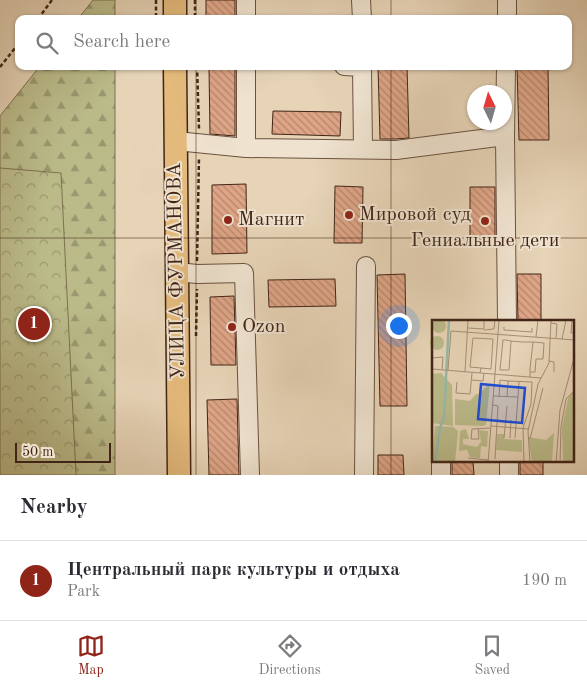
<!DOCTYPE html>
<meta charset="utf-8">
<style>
:root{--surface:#fff;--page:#f2f2f3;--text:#2b2b33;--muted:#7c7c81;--line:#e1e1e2;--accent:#8f2418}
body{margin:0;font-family:"Old Standard TT",serif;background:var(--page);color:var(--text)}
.compass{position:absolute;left:467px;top:85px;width:45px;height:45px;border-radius:50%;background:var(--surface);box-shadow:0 1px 4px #0004;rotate:355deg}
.scale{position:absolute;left:15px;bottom:12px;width:96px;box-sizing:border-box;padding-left:5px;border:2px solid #422517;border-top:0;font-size:14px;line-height:18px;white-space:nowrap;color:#422517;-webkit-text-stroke:4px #efe3d0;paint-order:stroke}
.you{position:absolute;left:398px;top:325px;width:18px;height:18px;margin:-12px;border:4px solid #fff;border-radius:50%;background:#1a73e8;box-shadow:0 0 0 8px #1a73e833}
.badge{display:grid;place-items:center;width:32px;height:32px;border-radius:50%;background:var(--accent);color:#fff;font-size:16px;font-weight:700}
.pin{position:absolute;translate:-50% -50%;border:2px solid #fff;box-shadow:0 1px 5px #0006}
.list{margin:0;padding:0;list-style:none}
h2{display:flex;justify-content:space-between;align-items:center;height:65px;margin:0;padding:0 20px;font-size:21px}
h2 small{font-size:16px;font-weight:400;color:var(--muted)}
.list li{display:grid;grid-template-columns:32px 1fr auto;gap:15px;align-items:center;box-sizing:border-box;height:80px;padding:0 20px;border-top:1px solid var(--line)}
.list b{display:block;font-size:19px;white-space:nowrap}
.list p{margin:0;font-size:16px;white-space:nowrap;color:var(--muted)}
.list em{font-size:16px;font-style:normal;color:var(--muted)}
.icon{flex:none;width:28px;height:28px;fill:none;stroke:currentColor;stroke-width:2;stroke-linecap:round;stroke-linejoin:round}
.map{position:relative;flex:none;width:587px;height:475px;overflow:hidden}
.search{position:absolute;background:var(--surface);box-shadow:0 1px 4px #0004;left:15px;right:15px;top:15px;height:55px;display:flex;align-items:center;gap:12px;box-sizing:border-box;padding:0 18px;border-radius:10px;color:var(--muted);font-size:19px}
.sheet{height:145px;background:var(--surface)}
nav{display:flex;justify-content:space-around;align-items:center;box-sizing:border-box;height:70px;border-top:1px solid var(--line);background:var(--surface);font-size:14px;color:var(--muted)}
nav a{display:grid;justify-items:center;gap:2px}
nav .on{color:var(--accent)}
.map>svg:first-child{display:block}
.forest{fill:url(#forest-firs);stroke:#7e7050}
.park{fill:url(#park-crowns);stroke:#7e7050}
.building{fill:url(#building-back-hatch);stroke:#422517}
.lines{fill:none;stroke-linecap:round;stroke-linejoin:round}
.minor-casing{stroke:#6b513f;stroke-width:20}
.major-casing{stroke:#422517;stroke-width:25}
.path{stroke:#422517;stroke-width:2.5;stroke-dasharray:4 2.5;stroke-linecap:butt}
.minor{stroke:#efe3d0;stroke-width:18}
.major{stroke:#e4ba7c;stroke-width:22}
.grid{fill:none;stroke:#422517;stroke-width:1;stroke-opacity:0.55}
.poi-dot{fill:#8f2418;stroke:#efe3d0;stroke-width:2}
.labels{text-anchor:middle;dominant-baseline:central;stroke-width:4;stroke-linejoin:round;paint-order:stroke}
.poi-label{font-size:20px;fill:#422517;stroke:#efe3d0;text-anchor:start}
.street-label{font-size:20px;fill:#422517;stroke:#efe3d0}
.inset-river{fill:none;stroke:#97b9aa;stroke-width:2.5}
.inset-road{fill:none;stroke:#a58e77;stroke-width:1}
.view{fill:#1d4ed8;fill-opacity:0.15;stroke:#1d4ed8;stroke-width:2.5}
.inset-edge{fill:none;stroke:#422517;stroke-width:2.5}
</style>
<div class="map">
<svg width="587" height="475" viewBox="0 0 587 475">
<defs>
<pattern id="forest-firs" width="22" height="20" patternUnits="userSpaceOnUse" patternTransform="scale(1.25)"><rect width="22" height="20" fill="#bbbb8a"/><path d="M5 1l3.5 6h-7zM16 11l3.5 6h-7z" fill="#9a9870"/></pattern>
<pattern id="park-crowns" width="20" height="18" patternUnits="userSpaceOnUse" patternTransform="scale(1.25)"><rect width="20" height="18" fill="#bbbb8a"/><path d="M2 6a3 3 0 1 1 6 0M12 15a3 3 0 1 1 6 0" fill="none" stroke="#9a9870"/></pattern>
<pattern id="building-back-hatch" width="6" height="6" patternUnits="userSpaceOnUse" patternTransform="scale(1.25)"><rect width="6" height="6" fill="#dea587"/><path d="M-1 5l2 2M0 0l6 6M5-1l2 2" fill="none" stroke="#b6866d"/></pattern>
</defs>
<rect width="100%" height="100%" fill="#e7d4b7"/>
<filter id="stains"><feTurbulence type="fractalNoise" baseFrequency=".004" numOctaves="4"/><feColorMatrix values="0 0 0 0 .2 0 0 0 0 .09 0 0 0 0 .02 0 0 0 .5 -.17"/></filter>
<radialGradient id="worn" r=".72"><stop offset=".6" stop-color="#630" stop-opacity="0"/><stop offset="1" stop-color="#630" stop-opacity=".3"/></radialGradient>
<path class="forest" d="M93,0H115V19H78Z
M40,66H115V475H0V116Z"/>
<path class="park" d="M0,168L61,173L76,475H0Z"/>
<path class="building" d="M206,0H235V19H206Z
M378,66H407L409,138L395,139H380Z
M517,66H548L549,140H519Z
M235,67V136L210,134L209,68Z
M273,111L341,112L340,136L272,134Z
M246,184L247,253L212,254V185Z
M335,186L363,187L362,243H334Z
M470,187H495V239H470Z
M405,274L407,406H380L377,275Z
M517,274H541V321H518Z
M335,279L336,306L269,307L268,280Z
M234,296L236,365H211L210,297Z
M237,399L239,475H209L207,400Z
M378,455H403L404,475H378Z
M452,461H473L474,475H452Z
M520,461H543V475H520Z"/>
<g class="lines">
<defs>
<path id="minor" d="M361,0L362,19
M246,19V0
M507,19V0
M344,66L362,67
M362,66L363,149
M505,136L506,66
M176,141L246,148L396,150L505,136L507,321
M246,148V66
M177,272L197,274L244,273L250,475
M441,461V475
M509,461V475
M364,475L366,266"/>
<path id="major" d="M175,0V19
M175,66L179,475"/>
</defs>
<use href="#minor" class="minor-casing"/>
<use href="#major" class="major-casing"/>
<path class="path" d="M156,0V19
M195,0V19
M38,19L52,0
M197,66L199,129
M0,67L19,43
M197,261L199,157
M196,336L197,289"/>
<use href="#minor" class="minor"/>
<use href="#major" class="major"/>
</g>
<path class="grid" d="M196,0V19M391,0V19M196,66V475M391,66V475M0,238H587"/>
<g class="poi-dot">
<circle cx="349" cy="215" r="5"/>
<circle cx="228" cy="220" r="5"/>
<circle cx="485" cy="221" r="5"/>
<circle cx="232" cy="327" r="5"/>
</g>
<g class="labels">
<g class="poi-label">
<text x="359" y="215">Мировой суд</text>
<text x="238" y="220">Магнит</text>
<text x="485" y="241" text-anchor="middle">Гениальные дети</text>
<text x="242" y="327">Ozon</text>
</g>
<g class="street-label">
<text transform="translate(177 271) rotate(-91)">УЛИЦА ФУРМАНОВА</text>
</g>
</g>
<g transform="translate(432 320)">
<rect width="142" height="142" fill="#e7d4b7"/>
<path d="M-2 23a7 7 0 1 1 14 0a7 7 0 1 1-14 0Z" fill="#bbbb8a"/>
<path d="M0 6a7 7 0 1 1 14 0a7 7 0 1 1-14 0ZM9,53L20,65L21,106L0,103V54ZM58,63L54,105L42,104L41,80ZM142,71V142L131,143L130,108L136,78ZM3,106L21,107L26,111L23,142H0ZM34,109L37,119H31V124L39,126L45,127L49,122L47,110L56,111L55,127L49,126L48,138L38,137L35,130L27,131L28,111ZM122,113L120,142H100L96,117L114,120ZM65,114H72V119L90,120V132L64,130Z" fill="#bbbb8a"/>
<path d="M44,74L53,77L52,106L23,105V79L38,81ZM4,107L20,108L25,111L24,131L6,119Z" fill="#bbbb8a"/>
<path class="inset-river" d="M3,143L8,108L12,97L17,0"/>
<path class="inset-road" d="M140,0L139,13H143M119,3L125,4L124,18M72,7V10L100,12V8M36,8L52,9V0M52,10L62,9L63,0M104,17L106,0M130,19L134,0M79,21L77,50H68L71,20H74L79,21L90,22H101M0,38L11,37L10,49M117,41L122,42V52M0,49L109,58M16,50L19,11L143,20M33,52L36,0M48,53L49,48L59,49L61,19L41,18L38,47L49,48M63,54L67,0M98,57V49L101,22L112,23L111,39H104L103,52H98M40,60L51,61L52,53M76,61L100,62L99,84L91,108L92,143M25,62L24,73L38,74L40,53M61,76L86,77L83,118M67,77L68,60L76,61L75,77M86,77L87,62M61,85L66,86L63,139M59,106L96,109M46,109L47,119H39L40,109L58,108M72,118L75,86M78,118L79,100M98,119L111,68M36,138L56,140M56,143L63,54M98,143L96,111L106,64L117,43L119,0M124,143L128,90L143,35M128,143L129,107L134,79L143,70"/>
<path class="view" d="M49,64L93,68L90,103L46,99Z"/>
<rect width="142" height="142" class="inset-edge"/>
</g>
<rect width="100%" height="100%" filter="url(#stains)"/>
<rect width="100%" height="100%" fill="url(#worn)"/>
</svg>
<svg class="compass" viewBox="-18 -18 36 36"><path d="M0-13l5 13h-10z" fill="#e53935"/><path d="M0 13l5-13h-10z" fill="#7c7c81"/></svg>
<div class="scale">50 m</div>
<div class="you"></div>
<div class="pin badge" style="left:34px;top:324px">1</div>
<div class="search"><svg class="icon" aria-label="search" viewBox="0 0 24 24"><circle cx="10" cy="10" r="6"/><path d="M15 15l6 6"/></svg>Search here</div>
</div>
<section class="sheet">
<h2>Nearby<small></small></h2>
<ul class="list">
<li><span class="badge">1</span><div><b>Центральный парк культуры и отдыха</b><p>Park</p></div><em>190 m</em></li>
</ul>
</section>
<nav>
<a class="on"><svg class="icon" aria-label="map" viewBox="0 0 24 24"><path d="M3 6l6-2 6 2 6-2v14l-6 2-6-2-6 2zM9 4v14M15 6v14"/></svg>Map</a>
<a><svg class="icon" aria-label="directions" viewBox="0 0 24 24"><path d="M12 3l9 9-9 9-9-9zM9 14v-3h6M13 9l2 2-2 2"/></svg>Directions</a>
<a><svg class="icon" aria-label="saved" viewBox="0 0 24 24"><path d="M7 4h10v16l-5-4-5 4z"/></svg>Saved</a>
</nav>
